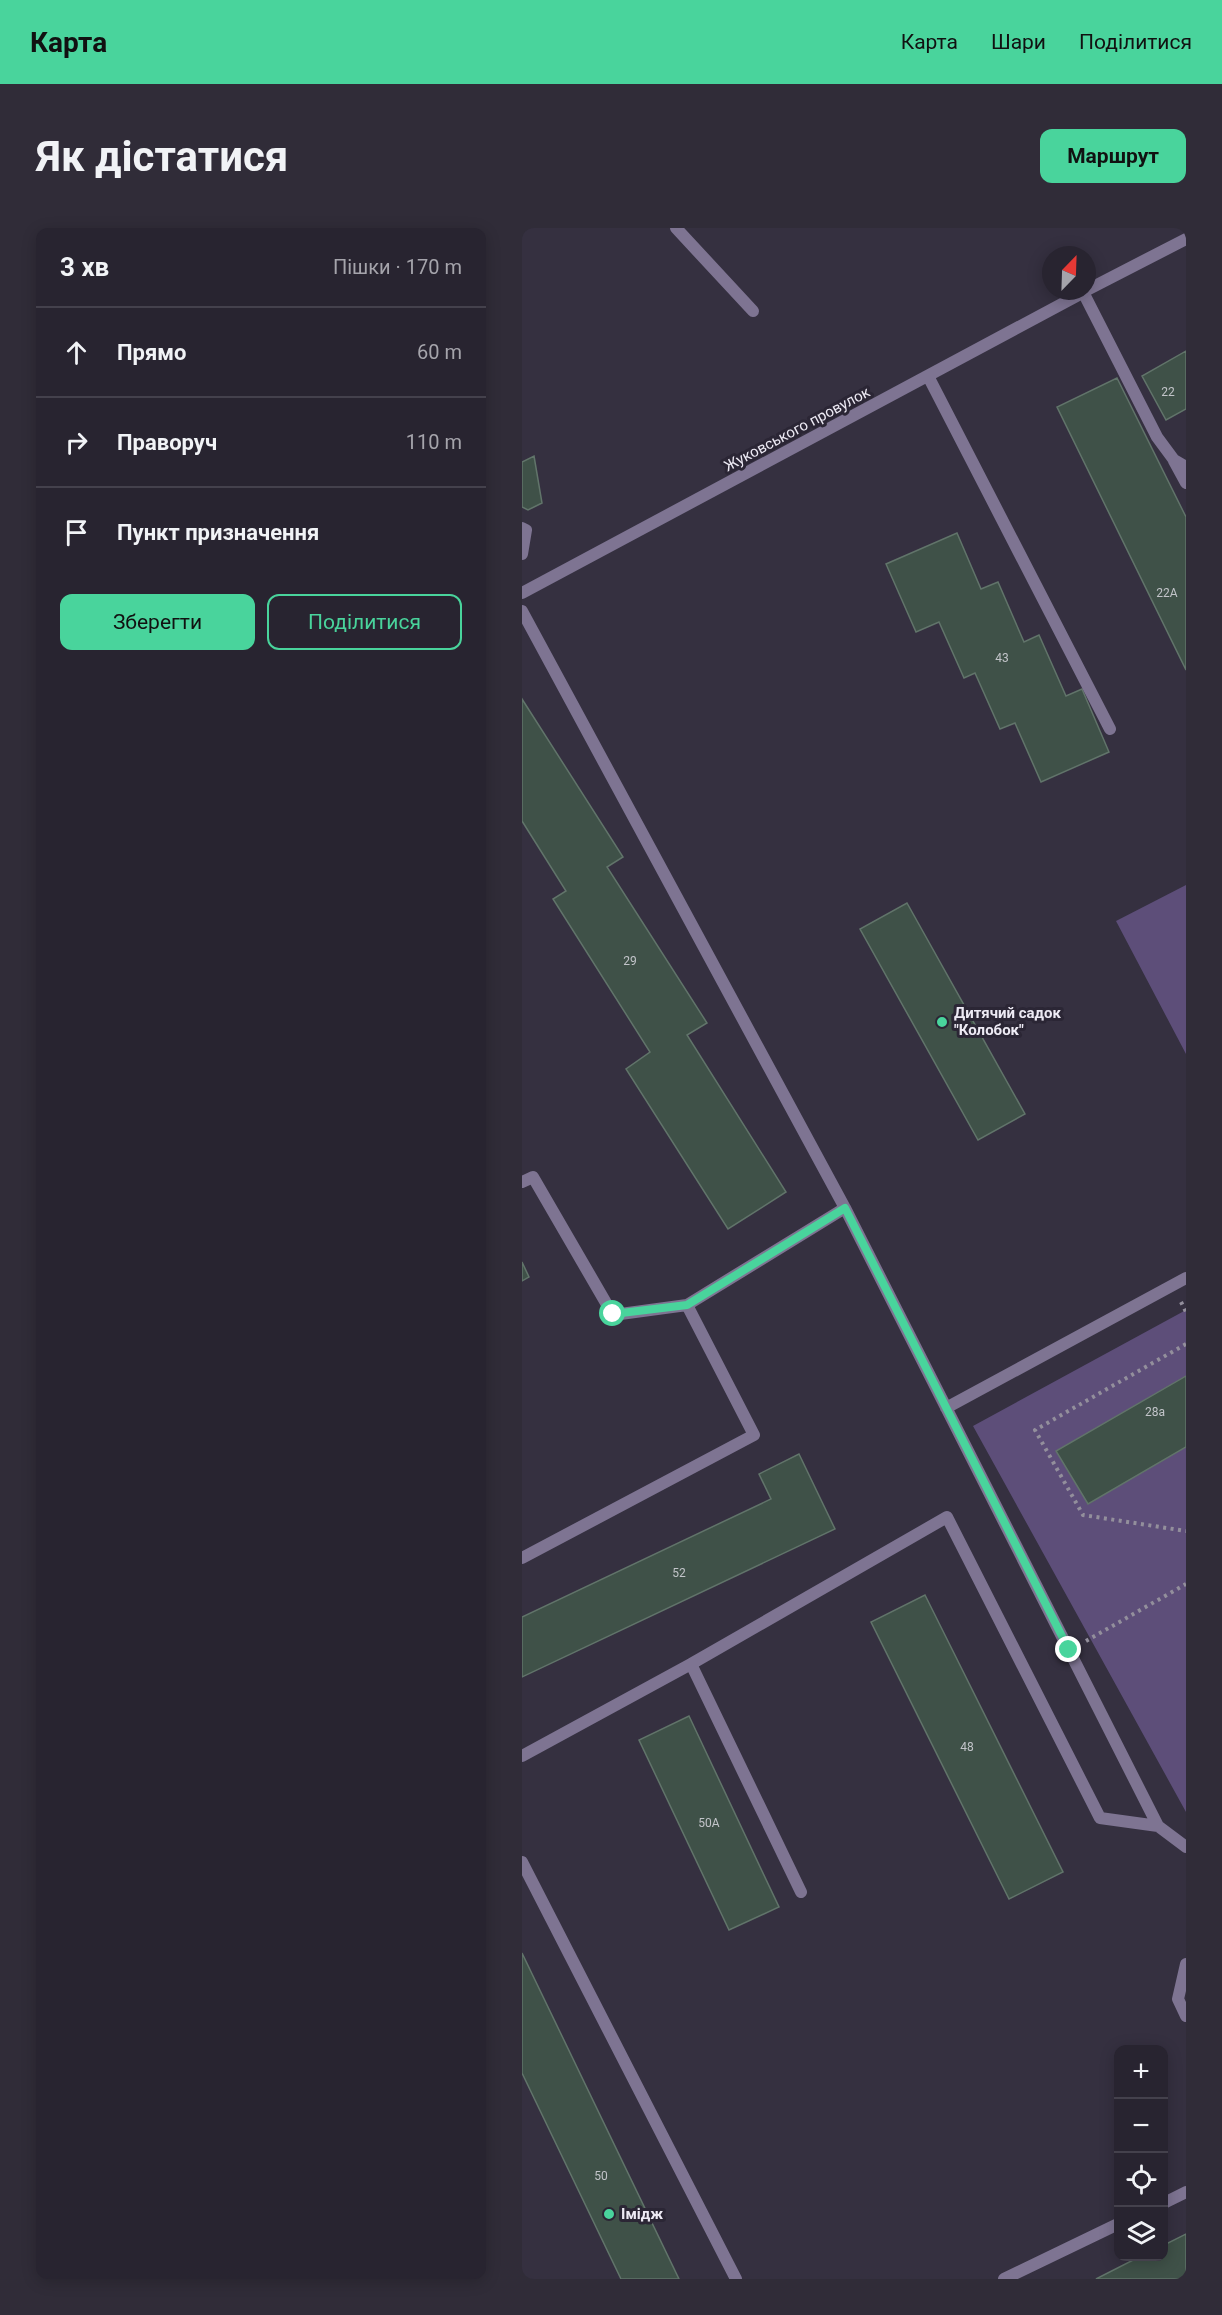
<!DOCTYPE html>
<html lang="uk">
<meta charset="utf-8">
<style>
:root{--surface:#282430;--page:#302c38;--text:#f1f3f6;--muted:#a5a4ab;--line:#44414c;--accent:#49d49c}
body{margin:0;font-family:Roboto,sans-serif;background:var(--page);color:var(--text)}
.controls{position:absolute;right:18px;bottom:18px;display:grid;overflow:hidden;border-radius:12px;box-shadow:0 3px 15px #0003}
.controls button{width:54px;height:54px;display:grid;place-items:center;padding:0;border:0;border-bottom:2px solid var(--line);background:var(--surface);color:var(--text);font:30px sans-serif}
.compass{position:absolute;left:520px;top:18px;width:54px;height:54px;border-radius:50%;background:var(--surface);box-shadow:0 3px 15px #0003;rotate:23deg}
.stop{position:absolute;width:18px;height:18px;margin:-14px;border:4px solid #49d49c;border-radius:50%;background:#fff}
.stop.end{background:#49d49c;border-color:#fff;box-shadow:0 2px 6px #0008}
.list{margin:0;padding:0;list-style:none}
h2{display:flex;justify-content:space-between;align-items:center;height:78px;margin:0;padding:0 24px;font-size:26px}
h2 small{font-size:20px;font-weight:400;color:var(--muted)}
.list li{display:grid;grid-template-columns:39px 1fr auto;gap:18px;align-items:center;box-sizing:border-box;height:90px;padding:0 24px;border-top:2px solid var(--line)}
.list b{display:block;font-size:22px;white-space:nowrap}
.list em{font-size:20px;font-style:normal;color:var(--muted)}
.actions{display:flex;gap:12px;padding:18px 24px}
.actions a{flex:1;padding:14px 0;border:2px solid var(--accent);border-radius:12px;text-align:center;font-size:21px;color:var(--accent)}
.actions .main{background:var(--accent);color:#111}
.icon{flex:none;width:33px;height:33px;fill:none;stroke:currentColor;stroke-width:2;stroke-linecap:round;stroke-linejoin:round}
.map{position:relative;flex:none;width:664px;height:2051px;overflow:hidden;border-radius:12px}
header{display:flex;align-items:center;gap:36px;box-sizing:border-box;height:84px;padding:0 30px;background:var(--accent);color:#111}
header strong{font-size:28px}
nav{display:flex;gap:33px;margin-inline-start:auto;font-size:21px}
.intro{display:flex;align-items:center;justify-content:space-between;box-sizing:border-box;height:144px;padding:0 36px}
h1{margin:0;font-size:42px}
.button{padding:15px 27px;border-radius:12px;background:var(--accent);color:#111;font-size:21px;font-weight:700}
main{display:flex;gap:36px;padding:0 36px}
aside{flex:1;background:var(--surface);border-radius:12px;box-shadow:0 3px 15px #0003}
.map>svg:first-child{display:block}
.green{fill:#5d4e79}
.building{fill:#3f5148;stroke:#61746a;stroke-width:1.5}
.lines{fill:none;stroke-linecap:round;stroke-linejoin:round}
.path{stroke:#938f9c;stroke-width:4;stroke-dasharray:3 4.5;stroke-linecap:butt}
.service{stroke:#7e7492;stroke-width:12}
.minor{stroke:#7e7492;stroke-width:12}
.route{stroke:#49d49c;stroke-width:8}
.poi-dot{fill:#49d49c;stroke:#2b2635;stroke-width:2}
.labels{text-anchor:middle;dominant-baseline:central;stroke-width:6;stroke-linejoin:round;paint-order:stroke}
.number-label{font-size:12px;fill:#c2c4c9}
.street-label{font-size:15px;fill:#edeaf4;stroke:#2b2635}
.poi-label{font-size:15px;font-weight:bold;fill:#edeaf4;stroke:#2b2635;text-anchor:start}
</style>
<header>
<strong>Карта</strong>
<nav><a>Карта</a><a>Шари</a><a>Поділитися</a></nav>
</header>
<div class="intro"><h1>Як дістатися</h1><a class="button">Маршрут</a></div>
<main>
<aside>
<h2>3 хв<small>Пішки · 170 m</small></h2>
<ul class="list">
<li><svg class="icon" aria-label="ahead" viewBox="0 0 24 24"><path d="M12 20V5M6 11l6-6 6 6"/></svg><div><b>Прямо</b></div><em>60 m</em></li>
<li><svg class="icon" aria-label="right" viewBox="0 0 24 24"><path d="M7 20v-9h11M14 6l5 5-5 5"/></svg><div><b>Праворуч</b></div><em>110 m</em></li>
<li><svg class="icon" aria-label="arrive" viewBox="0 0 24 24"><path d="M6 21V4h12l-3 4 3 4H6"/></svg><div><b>Пункт призначення</b></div></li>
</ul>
<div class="actions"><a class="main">Зберегти</a><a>Поділитися</a></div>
</aside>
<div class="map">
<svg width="664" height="2051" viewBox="0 0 664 2051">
<rect width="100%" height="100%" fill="#353040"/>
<path class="green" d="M664,657V826L594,693Z
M664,1082V1584L451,1198Z"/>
<path class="building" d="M664,123V181L644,192L620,148Z
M595,150L664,289V442L535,179Z
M12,228L20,275L6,282L0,279V234Z
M435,305L459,361L476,354L502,414L517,407L544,468L560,461L587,524L519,554L493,495L478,501L453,445L442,450L417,394L394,404L364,336Z
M0,471L101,629L85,639L185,795L165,807L264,964L206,1001L104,841L128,824L31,671L44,663L0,593Z
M385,675L503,886L456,912L338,701Z
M0,1034L7,1049L0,1053Z
M664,1148V1219L566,1276L534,1223Z
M277,1226L313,1301L0,1449V1389L249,1271L237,1246Z
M403,1367L541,1644L487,1671L349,1394Z
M167,1488L257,1679L207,1702L117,1512Z
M0,1725L157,2051H99L0,1845Z
M664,2006V2051H574L619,2028H642V2017Z"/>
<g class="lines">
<path class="path" d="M659,1074L664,1084
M664,1116L513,1202L561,1287L664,1303
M564,1413L664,1356"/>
<path class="service" d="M154,0L231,83
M561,64L635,209L652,232L664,239
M652,233L664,255
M0,300L4,302L0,326
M0,383L323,980L165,1077L91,1087L11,949L0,954
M323,980L636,1598
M424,1180L664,1050
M0,1330L232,1207L165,1077
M169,1436L279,1664
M0,1528L169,1436L425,1289L578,1590L636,1598L664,1619
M0,1634L214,2051
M664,1736L656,1771L664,1788
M642,1975L664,1964
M482,2051L596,1996"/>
<path class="minor" d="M565,62L664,11
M406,148L588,501
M0,365L564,63"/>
</g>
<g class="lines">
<path class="route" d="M91,1086L165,1077L323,980L547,1422"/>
</g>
<g class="poi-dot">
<circle cx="420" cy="794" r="6"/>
<circle cx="87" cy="1986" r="6"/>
</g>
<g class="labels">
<g class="number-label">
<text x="646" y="164">22</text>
<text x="645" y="365">22А</text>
<text x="480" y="430">43</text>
<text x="108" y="733">29</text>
<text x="633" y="1184">28а</text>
<text x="157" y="1345">52</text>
<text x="445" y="1519">48</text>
<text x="187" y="1595">50А</text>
<text x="79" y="1948">50</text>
</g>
<g class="street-label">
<text transform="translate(275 201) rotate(-28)">Жуковського провулок</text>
</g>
<g class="poi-label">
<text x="432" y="785">Дитячий садок<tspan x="432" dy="17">"Колобок"</tspan></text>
<text x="99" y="1986">Імідж</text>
</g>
</g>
</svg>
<div class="controls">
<button>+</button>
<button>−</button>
<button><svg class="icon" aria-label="locate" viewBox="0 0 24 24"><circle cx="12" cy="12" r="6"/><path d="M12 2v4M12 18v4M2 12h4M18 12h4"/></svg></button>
<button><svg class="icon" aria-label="layers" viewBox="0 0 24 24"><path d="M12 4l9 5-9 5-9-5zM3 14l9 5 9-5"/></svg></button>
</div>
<svg class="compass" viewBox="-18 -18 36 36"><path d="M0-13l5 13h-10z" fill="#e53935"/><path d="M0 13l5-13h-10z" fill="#a5a4ab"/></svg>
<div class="stop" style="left:91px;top:1086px"></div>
<div class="stop end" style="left:547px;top:1422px"></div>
</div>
</main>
